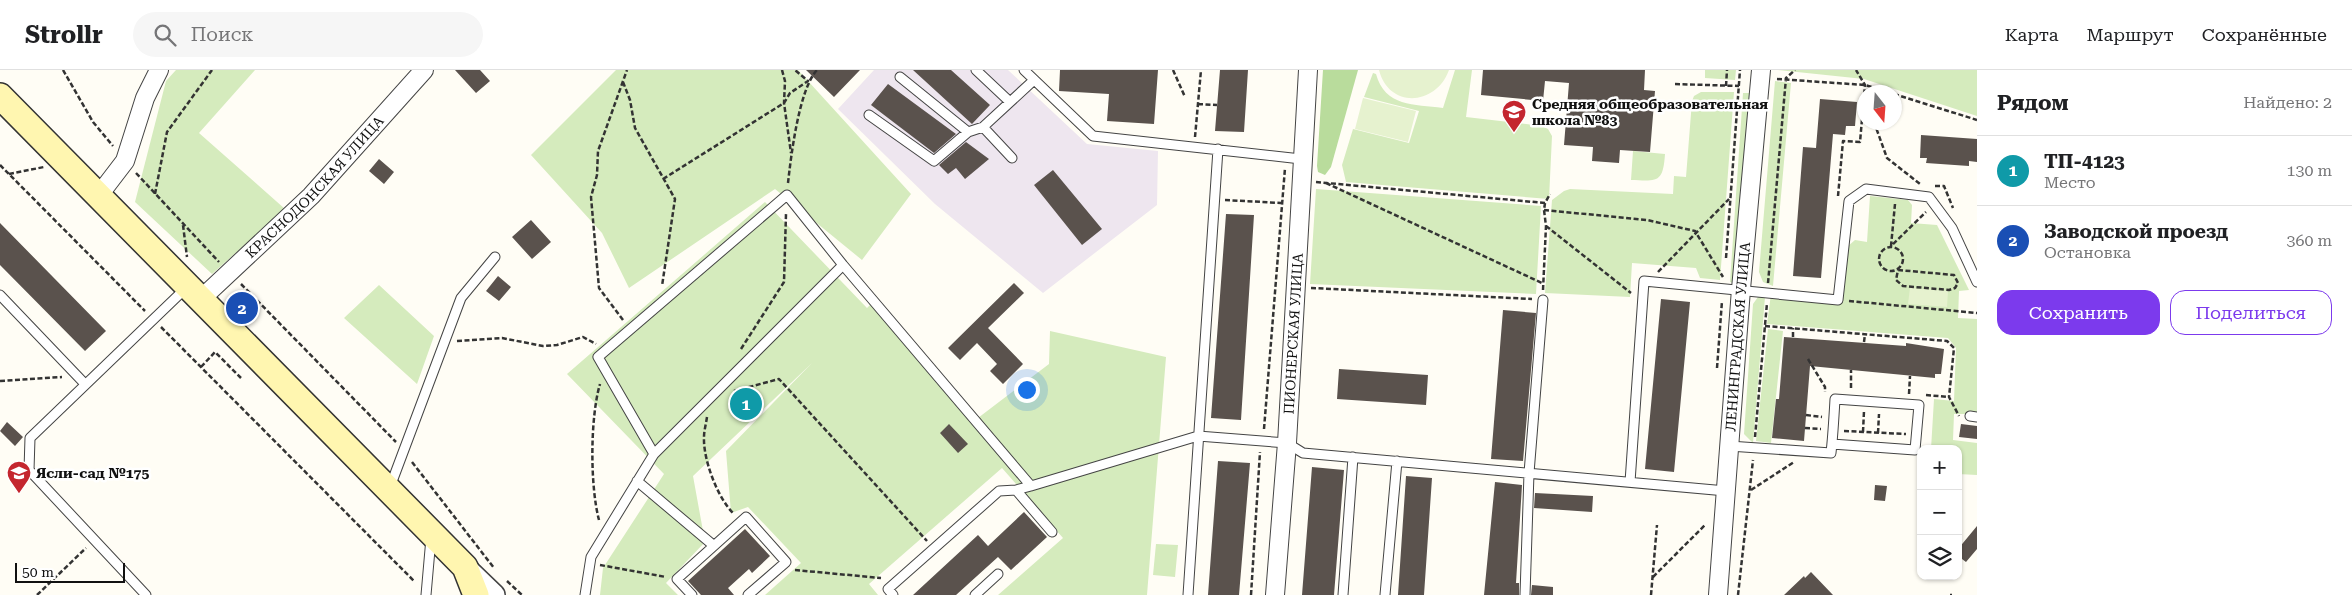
<!DOCTYPE html>
<html lang="ru">
<meta charset="utf-8">
<style>
:root{--surface:#fff;--page:#f6f6f6;--text:#202124;--muted:#757577;--line:#e0e0e0;--accent:#7c3aed}
body{margin:0;font-family:"Roboto Serif",serif;background:var(--page);color:var(--text)}
.controls{position:absolute;right:15px;bottom:15px;display:grid;overflow:hidden;border-radius:10px;box-shadow:0 1px 4px #0004}
.controls button{width:45px;height:45px;display:grid;place-items:center;padding:0;border:0;border-bottom:1px solid var(--line);background:var(--surface);color:var(--text);font:25px sans-serif}
.compass{position:absolute;left:1857px;top:15px;width:45px;height:45px;border-radius:50%;background:var(--surface);box-shadow:0 1px 4px #0004;rotate:163deg}
.scale{position:absolute;left:15px;bottom:12px;width:110px;box-sizing:border-box;padding-left:5px;border:2px solid #111;border-top:0;font-size:14px;line-height:18px;white-space:nowrap;color:#111;-webkit-text-stroke:4px #fff;paint-order:stroke}
.you{position:absolute;left:1026px;top:319px;width:18px;height:18px;margin:-12px;border:4px solid #fff;border-radius:50%;background:#1a73e8;box-shadow:0 0 0 8px #1a73e833}
.badge{display:grid;place-items:center;width:32px;height:32px;border-radius:50%;background:var(--accent);color:#fff;font-size:16px;font-weight:700}
.pin{position:absolute;translate:-50% -50%;border:2px solid #fff;box-shadow:0 1px 5px #0006}
.list{margin:0;padding:0;list-style:none}
h2{display:flex;justify-content:space-between;align-items:center;height:65px;margin:0;padding:0 20px;font-size:21px}
h2 small{font-size:16px;font-weight:400;color:var(--muted)}
.list li{display:grid;grid-template-columns:32px 1fr auto;gap:15px;align-items:center;box-sizing:border-box;height:70px;padding:0 20px;border-top:1px solid var(--line)}
.list b{display:block;font-size:19px;white-space:nowrap}
.list p{margin:0;font-size:16px;white-space:nowrap;color:var(--muted)}
.list em{font-size:16px;font-style:normal;color:var(--muted)}
.actions{display:flex;gap:10px;padding:15px 20px}
.actions a{flex:1;padding:11px 0;border:1px solid var(--accent);border-radius:15px;text-align:center;font-size:18px;color:var(--accent)}
.actions .main{background:var(--accent);color:#fff}
.icon{flex:none;width:28px;height:28px;fill:none;stroke:currentColor;stroke-width:2;stroke-linecap:round;stroke-linejoin:round}
.map{position:relative;flex:none;width:1977px;height:525px;overflow:hidden}
header{display:flex;align-items:center;gap:30px;box-sizing:border-box;height:70px;padding:0 25px;background:var(--surface);border-bottom:1px solid var(--line)}
header strong{font-size:24px}
nav{display:flex;gap:28px;margin-inline-start:auto;font-size:18px}
.search{width:350px;height:45px;background:var(--page);display:flex;align-items:center;gap:12px;box-sizing:border-box;padding:0 18px;border-radius:28px;color:var(--muted);font-size:19px}
main{display:flex}
aside{flex:1;background:var(--surface)}
.map>svg:first-child{display:block}
.industrial{fill:#eee6ef}
.green{fill:#d5ebbd}
.forest{fill:#b9dc9c}
.pitch{fill:#e6f2cf}
.building{fill:#5a524d}
.lines{fill:none;stroke-linecap:round;stroke-linejoin:round}
.service-casing{stroke:#444;stroke-width:11}
.minor-casing{stroke:#444;stroke-width:20}
.tertiary-casing{stroke:#444;stroke-width:24}
.secondary-casing{stroke:#333;stroke-width:28}
.path{stroke:#333;stroke-width:2.5;stroke-dasharray:5 2.5;stroke-linecap:butt}
.service{stroke:#fff;stroke-width:9}
.minor{stroke:#fff;stroke-width:18}
.tertiary{stroke:#fff;stroke-width:21}
.secondary{stroke:#fff6b0;stroke-width:25}
.labels{text-anchor:middle;dominant-baseline:central;stroke-width:5;stroke-linejoin:round;paint-order:stroke}
.poi-label{font-size:14px;font-weight:bold;fill:#111;stroke:#fff;text-anchor:start}
.street-label{font-size:14px;fill:#111;stroke:#fff}
</style>
<header>
<strong>Strollr</strong>
<div class="search"><svg class="icon" aria-label="search" viewBox="0 0 24 24"><circle cx="10" cy="10" r="6"/><path d="M15 15l6 6"/></svg>Поиск</div>
<nav><a>Карта</a><a>Маршрут</a><a>Сохранённые</a></nav>
</header>
<main>
<div class="map">
<svg width="1977" height="525" viewBox="0 0 1977 525">
<rect width="100%" height="100%" fill="#fffdf5"/>
<path class="industrial" d="M874,0H1008L1087,74L1158,81L1157,135L1043,223L935,134L838,39Z"/>
<path class="green" d="M176,0H255L199,63L285,139L212,204L135,132L166,11Z
M616,0H798L911,124L862,190L775,119L629,218L602,163L531,85Z
M1455,0H1472L1466,47L1542,56L1548,59L1552,66L1549,129L1346,112L1342,95L1353,59L1409,73L1419,41L1364,27L1373,3L1376,4C1385,37 1414,34 1443,38Z
M1705,0H1736L1735,10L1705,8Z
M1778,0H1977V46L1864,9Z
M1775,11L1791,13L1773,216L1763,212L1759,202Z
M1701,22H1734L1720,210L1700,208L1696,198L1632,193L1630,227L1545,223L1552,130L1564,121L1570,119L1673,124L1674,106L1686,107L1692,31L1694,26Z
M1743,23H1752L1734,213L1730,212Z
M1633,81L1665,84C1663,113 1658,111 1631,110Z
M1316,119L1541,136L1536,224L1310,214Z
M1870,126L1908,130L1912,135L1911,153L1937,155L1969,220L1959,221L1958,248L1977,249V344H1954L1953,370L1977,373V405L1958,404V379H1931L1934,329L1954,331L1956,278L1948,268L1767,254L1771,224L1840,232L1847,177L1855,170L1867,172Z
M765,132L867,238L871,234L974,351L1049,294L1050,261L1166,287L1147,525H998L1063,468L1002,398L869,514L878,525H765L801,493L748,437L731,443L726,381L812,293L693,406L705,472L666,513L678,525H600L603,498L664,404L567,304Z
M379,215L434,266L417,314L344,248Z
M1758,227H1765L1753,373L1744,364L1753,234Z
M1768,259L1783,261L1771,373L1756,371Z
M1156,474L1178,475L1175,507L1153,505Z"/>
<path class="forest" d="M1323,0H1358L1331,97L1325,105L1318,102L1317,96Z"/>
<path class="pitch" d="M1379,0H1449C1436,36 1389,39 1379,0Z
M1363,28L1416,41L1408,72L1355,59Z
M1910,218L1948,221L1947,237L1908,234Z"/>
<path class="building" d="M455,0H480L490,11L476,23Z
M806,0H860L834,27Z
M913,0H951L990,35L972,54Z
M1060,0H1158L1154,54L1107,51L1109,24L1059,21Z
M1220,0H1248L1244,62L1215,61Z
M1483,0H1645L1644,20L1655,21L1650,82L1620,80L1619,93L1592,91L1593,77L1564,75L1569,13L1545,11L1543,31L1481,25Z
M888,14L956,64L934,83L871,35Z
M1820,29L1857,32L1855,56H1846L1845,65L1833,64L1821,208L1793,206L1803,77L1816,78Z
M1921,65L1977,69V92L1969,91V96L1926,93L1927,88H1920Z
M966,72L989,89L965,109L956,98L948,104L939,95Z
M379,89L394,102L384,114L369,101Z
M1053,100L1102,159L1082,175L1034,115Z
M1226,144L1254,145L1241,350L1211,348Z
M531,150L551,172L532,189L512,167Z
M0,153L106,261L85,281L0,195Z
M498,206L511,217L499,231L486,221Z
M1014,213L1024,223L988,258L1023,294L1003,314L990,301L997,294L977,273L960,290L948,278Z
M1661,229L1690,232L1674,402L1645,399Z
M1503,240L1536,243L1523,391L1491,389Z
M1784,267L1906,276V273L1944,279L1941,304H1935V308L1810,296L1804,371L1772,368L1776,329H1779Z
M1339,299L1428,305L1426,335L1337,329Z
M748,323L757,332L745,345L735,337Z
M7,352L23,367L15,376L0,361Z
M949,354L968,374L958,383L940,363Z
M1961,354L1977,356V369L1959,367Z
M1218,391L1250,393L1239,525H1208Z
M1312,397L1344,400L1334,525H1302Z
M1406,406L1432,408L1424,525H1398Z
M1495,412L1522,415L1516,513H1519V525H1484Z
M1875,415L1887,416L1885,431L1874,430Z
M1535,423L1593,426L1592,442L1534,438Z
M1024,442L1047,467L1011,500L998,487L956,525H913L978,465L988,476Z
M1977,456V479L1966,492L1958,486V479Z
M745,459L770,486L752,503L749,499L728,518L734,525H701L688,511Z
M1811,502L1833,525H1784L1804,506L1805,508Z
M1532,515L1553,517V525H1531Z"/>
<g class="lines">
<defs>
<path id="service" d="M976,0L1010,32
M1024,0L1093,66L1301,89
M900,7L968,62
M869,45L934,91L968,62L983,57L1034,10
M983,57L1012,88
M0,225L85,314
M1970,346L1977,347
M1729,376L1831,383C1833,365 1834,347 1835,329L1919,335L1915,380L1832,374
M654,384L598,287L787,125L843,195L1031,416
M637,411L713,475
M1630,412L1644,211L1838,230L1849,131L1866,119L1929,127L1952,158L1977,212
M390,417L461,228L495,187
M1016,420L1052,462
M146,525L29,400L30,368L187,217
M426,525L431,468
M585,525L591,487L654,384L843,195
M692,525L677,509L746,447L786,492L748,525
M893,525L888,519L999,421L1016,420L1031,416L1198,366L1287,373L1303,383L1726,421
M975,525L998,504
M1188,525L1218,79
M1343,525L1353,387
M1385,525L1397,391
M1525,525L1529,403L1543,230"/>
<g id="minor">
<path d="M99,125L125,91L145,28L159,0"/>
<path id="s1" d="M200,230L311,126L424,0"/>
<path id="s2" d="M1275,525L1287,373L1308,0"/>
<path id="s3" d="M1718,525L1741,219L1761,0"/>
</g>
<path id="tertiary" d="M467,499L494,525"/>
<path id="secondary" d="M0,26L465,497L476,525"/>
</defs>
<use href="#service" class="service-casing"/>
<use href="#minor" class="minor-casing"/>
<use href="#tertiary" class="tertiary-casing"/>
<use href="#secondary" class="secondary-casing"/>
<path class="path" d="M63,0L93,52L113,76
M782,0L785,11L784,33L791,83
M1173,0L1185,27
M1777,9L1865,15L1890,22
M623,12L630,30L635,58L675,129L662,216
M1675,14L1739,16
M1726,16L1727,0
M1894,24L1977,50
M1198,34L1217,35
M1874,52L1887,88L1920,114
M1195,67L1201,0
M0,95L145,241
M136,103L219,192
M9,104L44,97
M663,109L784,33L790,23L808,11L795,0
M1316,112L1545,133
M788,113C791,86 799,19 817,0
M1326,113L1542,213
M1935,116H1944L1953,138
M155,124L167,62L212,0
M1838,126L1843,71L1860,72L1865,15L1856,0
M1225,130L1281,133
M1895,134L1891,176L1926,142
M1544,140L1647,150L1695,161L1723,207
M183,155L187,187
M1546,156L1631,223
M1879 189a12 12 0 1 1 24 0a12 12 0 1 1-24 0Z
M1726,188L1740,0
M1898,200L1954,205L1958,213L1955,218L1949,220L1903,216L1896,210Z
M1658,202L1729,129
M1768,213L1786,8L1795,0
M241,214L396,372
M1311,218L1532,229
M1543,220L1546,156L1544,140L1545,133L1550,124
M1849,231L1977,243
M623,250L599,218L591,127L597,105L598,81L627,0
M1765,256L1947,271L1954,278L1949,327L1959,346
M161,257L415,512
M1793,267V258
M457,271L502,268L543,276L557,275L583,267L596,274
M1864,272L1865,264
M741,279L784,212L786,144
M1808,289L1825,317V322
M201,297L215,282L241,308
M1717,298L1722,231
M0,311L62,307
M1851,318V300
M734,321L779,309L927,471
M1909,324L1910,306
M1926,325L1949,327
M1806,345L1822,347
M707,347C706,354 704,361 704,367C703,390 718,429 734,444
M1805,358L1821,359
M1264,359L1285,98
M1844,361L1906,364
M1863,362L1864,341
M1878,363L1879,344
M1755,367L1767,233
M412,392L494,498
M1751,420L1794,392
M599,450C590,416 590,348 600,314
M600,495L666,507
M795,500L881,508
M1653,507L1706,454
M507,511L522,525
M37,525L86,478
M1251,525L1260,382
M1651,525L1657,455
M1738,525L1753,390
M1950,525H1952"/>
<use href="#service" class="service"/>
<use href="#minor" class="minor"/>
<use href="#tertiary" class="tertiary"/>
<use href="#secondary" class="secondary"/>
</g>
<defs>
<symbol id="school-pin" viewBox="-11 -11 22 30"><path d="M0 17L-7.5 6A9.5 9.5 0 1 1 7.5 6Z" fill="#c4262e" stroke="#fff"/><path d="M0-5L7-2L0 1L-7-2ZM-4 1L0 2.5L4 1V4Q0 6-4 4Z" fill="#fff"/></symbol>
</defs>
<g fill-rule="evenodd">
<use href="#school-pin" x="1500" y="28" width="28" height="38"/>
<use href="#school-pin" x="5" y="389" width="28" height="38"/>
</g>
<g class="labels">
<g class="poi-label">
<text x="1532" y="34">Средняя общеобразовательная<tspan x="1532" dy="16">школа №83</tspan></text>
<text x="36" y="403">Ясли-сад №175</text>
</g>
<g class="street-label">
<text stroke="none"><textPath href="#s1" startOffset="161">КРАСНОДОНСКАЯ УЛИЦА</textPath></text>
<text stroke="none"><textPath href="#s2" startOffset="262">ПИОНЕРСКАЯ УЛИЦА</textPath></text>
<text stroke="none"><textPath href="#s3" startOffset="259">ЛЕНИНГРАДСКАЯ УЛИЦА</textPath></text>
</g>
</g>
</svg>
<div class="controls">
<button>+</button>
<button>−</button>
<button><svg class="icon" aria-label="layers" viewBox="0 0 24 24"><path d="M12 4l9 5-9 5-9-5zM3 14l9 5 9-5"/></svg></button>
</div>
<svg class="compass" viewBox="-18 -18 36 36"><path d="M0-13l5 13h-10z" fill="#e53935"/><path d="M0 13l5-13h-10z" fill="#757577"/></svg>
<div class="scale">50 m</div>
<div class="you"></div>
<div class="pin badge" style="left:746px;top:334px;background:#0f9aa8">1</div>
<div class="pin badge" style="left:242px;top:238px;background:#1a4fb4">2</div>
</div>
<aside>
<h2>Рядом<small>Найдено: 2</small></h2>
<ul class="list">
<li><span class="badge" style="background:#0f9aa8">1</span><div><b>ТП-4123</b><p>Место</p></div><em>130 m</em></li>
<li><span class="badge" style="background:#1a4fb4">2</span><div><b>Заводской проезд</b><p>Остановка</p></div><em>360 m</em></li>
</ul>
<div class="actions"><a class="main">Сохранить</a><a>Поделиться</a></div>
</aside>
</main>
